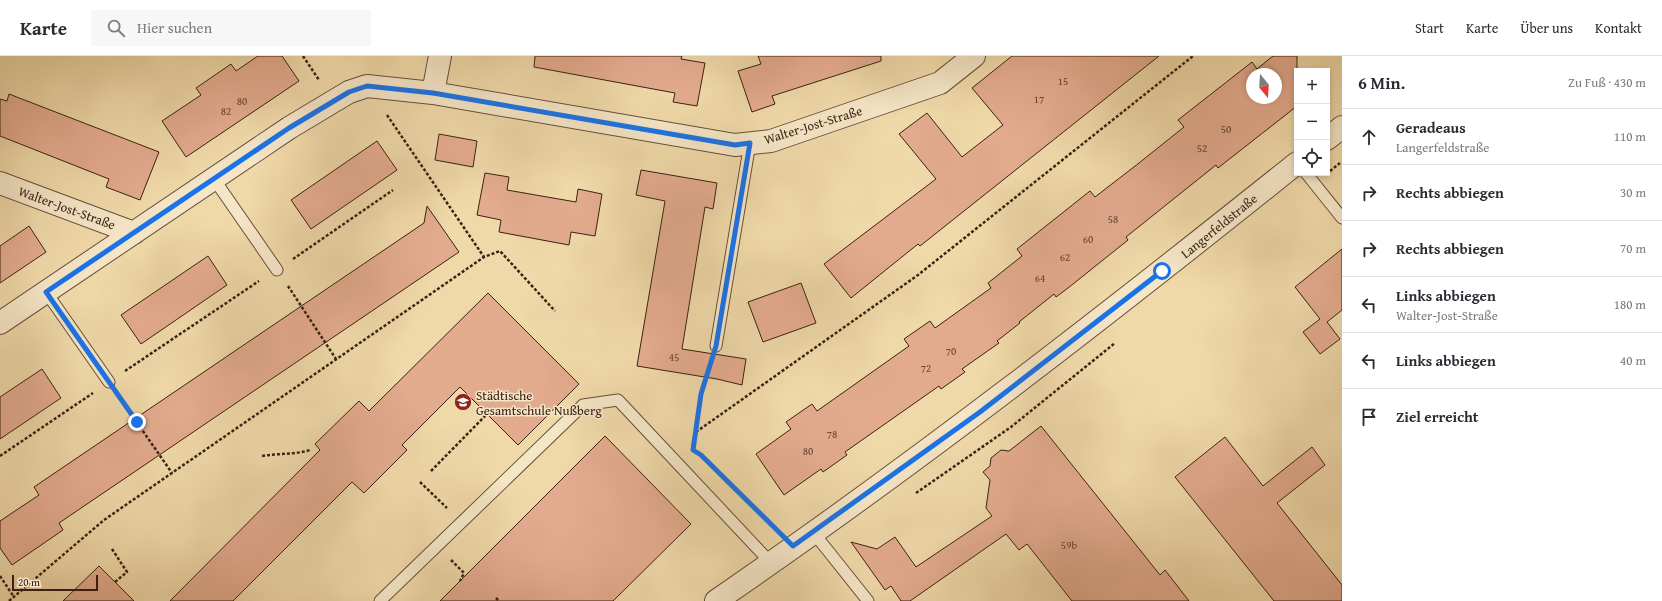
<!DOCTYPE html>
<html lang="de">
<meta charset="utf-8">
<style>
:root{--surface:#fff;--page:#f7f7f7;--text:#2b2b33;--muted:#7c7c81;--line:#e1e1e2}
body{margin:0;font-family:"Gentium Book Plus",serif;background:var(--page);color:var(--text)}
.controls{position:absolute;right:12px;top:12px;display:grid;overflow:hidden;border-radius:0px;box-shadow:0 2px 6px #0003}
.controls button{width:36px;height:36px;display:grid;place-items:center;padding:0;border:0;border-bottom:1px solid var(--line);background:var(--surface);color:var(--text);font:20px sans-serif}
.compass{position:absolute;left:1246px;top:12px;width:36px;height:36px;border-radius:50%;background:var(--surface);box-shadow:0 2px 6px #0003;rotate:162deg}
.scale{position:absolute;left:12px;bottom:10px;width:86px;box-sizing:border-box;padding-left:4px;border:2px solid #3b2113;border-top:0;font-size:11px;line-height:14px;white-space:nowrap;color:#3b2113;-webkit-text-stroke:3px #f5e6c7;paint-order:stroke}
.stop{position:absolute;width:12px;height:12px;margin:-9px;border:3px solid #1a73e8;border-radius:50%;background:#fff}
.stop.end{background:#1a73e8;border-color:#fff;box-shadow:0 1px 4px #0008}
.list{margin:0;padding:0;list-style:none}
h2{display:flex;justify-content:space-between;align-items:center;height:52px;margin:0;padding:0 16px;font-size:17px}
h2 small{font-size:13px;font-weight:400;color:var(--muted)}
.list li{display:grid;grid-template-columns:26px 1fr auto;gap:12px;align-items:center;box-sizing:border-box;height:56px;padding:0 16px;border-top:1px solid var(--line)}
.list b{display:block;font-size:15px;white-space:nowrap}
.list p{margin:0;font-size:13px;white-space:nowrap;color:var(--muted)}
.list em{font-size:13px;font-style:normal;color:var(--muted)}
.icon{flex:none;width:22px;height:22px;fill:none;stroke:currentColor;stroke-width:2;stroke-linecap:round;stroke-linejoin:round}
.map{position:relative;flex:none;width:1342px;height:545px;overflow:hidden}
header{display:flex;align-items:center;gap:24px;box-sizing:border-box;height:56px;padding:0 20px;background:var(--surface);border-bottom:1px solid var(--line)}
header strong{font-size:19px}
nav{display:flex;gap:22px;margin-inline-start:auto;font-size:14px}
.search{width:280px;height:36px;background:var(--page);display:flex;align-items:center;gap:10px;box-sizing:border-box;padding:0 14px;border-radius:0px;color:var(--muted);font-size:15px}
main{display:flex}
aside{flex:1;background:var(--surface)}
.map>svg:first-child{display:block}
.building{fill:#e3ab8e;stroke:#3b2113;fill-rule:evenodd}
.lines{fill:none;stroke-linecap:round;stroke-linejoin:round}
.service-casing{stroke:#684f38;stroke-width:13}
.minor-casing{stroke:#684f38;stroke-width:24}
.path{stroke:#3b2113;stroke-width:2.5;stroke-dasharray:3 2;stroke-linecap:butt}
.service{stroke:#f5e6c7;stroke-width:11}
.minor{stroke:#f5e6c7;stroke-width:22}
.route{stroke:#1a73e8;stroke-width:5}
.labels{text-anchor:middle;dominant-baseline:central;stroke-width:3;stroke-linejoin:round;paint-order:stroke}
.number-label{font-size:11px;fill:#654432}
.street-label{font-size:13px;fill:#3b2113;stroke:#f5e6c7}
.poi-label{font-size:13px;fill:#3b2113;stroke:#f5e6c7;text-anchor:start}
</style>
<header>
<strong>Karte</strong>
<div class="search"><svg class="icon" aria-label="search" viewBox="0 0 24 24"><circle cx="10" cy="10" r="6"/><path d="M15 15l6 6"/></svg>Hier suchen</div>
<nav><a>Start</a><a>Karte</a><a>Über uns</a><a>Kontakt</a></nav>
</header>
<main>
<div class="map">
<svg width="1342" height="545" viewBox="0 0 1342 545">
<rect width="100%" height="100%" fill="#f0d9a9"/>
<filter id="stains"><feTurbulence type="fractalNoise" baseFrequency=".005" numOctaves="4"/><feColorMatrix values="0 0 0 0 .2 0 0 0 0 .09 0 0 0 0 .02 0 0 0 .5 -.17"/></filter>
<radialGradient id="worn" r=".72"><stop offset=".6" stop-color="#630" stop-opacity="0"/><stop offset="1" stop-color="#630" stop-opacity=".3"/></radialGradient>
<path class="building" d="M258,0H282L299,25L186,101L162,65L201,39L196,32L231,8L236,15Z
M535,0H682L681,3L705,7L697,50L673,46L675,37L534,11Z
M758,0H881V5L772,40L775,48L752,56L738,15L761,8Z
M1012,0H1159L920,190L918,188L851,242L824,208L936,123L899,78L927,57L962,101L1003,69L972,32Z
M1273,0H1297V50L1218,112L1216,109L1126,181L1128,184L1068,232L1056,241L1054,238L1019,266L1020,267L997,285L999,287L962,313L965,316L941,333L939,330L845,396L847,399L823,416L821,413L784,439L756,398L791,373L786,366L812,348L817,355L909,290L904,283L930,265L935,272L991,232L988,227L1022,200L1017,193L1090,135L1095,141L1139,107L1184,71L1178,64L1252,6L1257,13ZM1252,18H1276V42H1252Z
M9,38L159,96L140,144L106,131L109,123L0,80V43L7,45Z
M439,78L477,85L473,111L435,104Z
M377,85L397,114L311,173L291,144Z
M641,114L717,127L713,153L705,151L682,293L746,303L742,329L717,323L637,310L665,145L636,139Z
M485,117L509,121L507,134L576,146L578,133L602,138L595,180L571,176L569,189L499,176L501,164L477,159Z
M427,150L459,196L59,467L63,474L12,509L0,492V465L39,439L34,431L424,167Z
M29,170L46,196L0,227V190Z
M1342,193V254L1327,266L1340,283L1320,298L1303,276L1320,263L1295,231Z
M208,200L227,229L141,288L121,259Z
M801,227L816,267L763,286L748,246Z
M488,237L579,328L518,389L460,331L402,389L407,394L364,437L352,426L233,545H170L320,394L315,388L359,345L369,355Z
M42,313L61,342L0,383V341Z
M1041,370L1160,519L1165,514L1189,545H1072L1027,488L1019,494L1006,478L910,545H901L891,530L885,534L851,486L877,493L895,481L916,511L992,460L986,452L990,424L983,416L990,410L991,402L1001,394L1009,395Z
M605,380L691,468L613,545H440Z
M1225,381L1263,430L1312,391L1325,409L1277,447L1342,529V545H1274L1175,421Z
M99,510L134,545H63Z"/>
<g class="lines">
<defs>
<path id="service" d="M1306,117L1342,162
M214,123L277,214
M46,236L109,326
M716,290L750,87
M813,476L868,545
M380,545L583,349L618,344L771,507"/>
<path id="minor" d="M433,37L440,0
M1327,83L1342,71
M0,127L134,177
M0,267L289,72L349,36L367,30L433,37L735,89L771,85L940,27L974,0
M716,545C916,408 1107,259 1297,107"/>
</defs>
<use href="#service" class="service-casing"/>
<use href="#minor" class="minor-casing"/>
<path class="path" d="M303,0L319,24
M387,59L484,201L500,195L555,255
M1330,115L1340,107
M293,203L393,134
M288,230L336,303
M125,315L259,225
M120,342L172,417
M696,376L918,219L1193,0
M692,394L701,338L710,310
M699,397L775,472
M0,400L93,337
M262,400C279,397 294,399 310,394
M431,415L487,358
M420,426L447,452
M916,437L1011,371L1115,287
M112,493L127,516L115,526
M451,504L464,517L460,525
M0,520L14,541
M496,542L499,545
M9,545L104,464L484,201"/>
<use href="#service" class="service"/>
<use href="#minor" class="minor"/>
</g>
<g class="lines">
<path class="route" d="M137,366L46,236L289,72L349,36L367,30L433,37L735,89L750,87L716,290L701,338L693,394L701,399L793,490L980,356L1162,215"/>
</g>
<defs>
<symbol id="school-disc" viewBox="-11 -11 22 22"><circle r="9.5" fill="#8f2418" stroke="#f5e6c7"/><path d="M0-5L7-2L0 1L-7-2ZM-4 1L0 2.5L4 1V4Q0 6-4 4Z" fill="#fff"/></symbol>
</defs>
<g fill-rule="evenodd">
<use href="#school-disc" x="453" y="336" width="20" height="20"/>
</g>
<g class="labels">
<g class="number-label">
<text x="1063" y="25">15</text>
<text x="1039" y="43">17</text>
<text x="242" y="45">80</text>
<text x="226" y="55">82</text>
<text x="1226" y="73">50</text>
<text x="1202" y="92">52</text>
<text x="1113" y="163">58</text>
<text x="1088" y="183">60</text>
<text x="1065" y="201">62</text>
<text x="1040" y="222">64</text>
<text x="951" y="295">70</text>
<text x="674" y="301">45</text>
<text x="926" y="312">72</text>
<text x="832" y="378">78</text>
<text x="808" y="395">80</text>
<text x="1069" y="489">59b</text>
</g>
<g class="street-label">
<text transform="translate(813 69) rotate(-17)">Walter-Jost-Straße</text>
<text transform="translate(67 152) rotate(20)">Walter-Jost-Straße</text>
<text transform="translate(1219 170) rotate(-39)">Langerfeldstraße</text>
</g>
<g class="poi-label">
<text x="476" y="339">Städtische<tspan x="476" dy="15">Gesamtschule Nußberg</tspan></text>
</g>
</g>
<rect width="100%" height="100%" filter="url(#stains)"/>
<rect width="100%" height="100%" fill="url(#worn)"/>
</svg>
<div class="controls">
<button>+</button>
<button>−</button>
<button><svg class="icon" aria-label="locate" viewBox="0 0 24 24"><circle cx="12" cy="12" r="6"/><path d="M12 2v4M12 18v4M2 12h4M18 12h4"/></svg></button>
</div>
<svg class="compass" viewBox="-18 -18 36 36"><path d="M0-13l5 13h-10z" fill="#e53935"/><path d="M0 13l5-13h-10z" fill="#7c7c81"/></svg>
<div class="scale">20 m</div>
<div class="stop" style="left:1162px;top:215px"></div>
<div class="stop end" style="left:137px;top:366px"></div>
</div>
<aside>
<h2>6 Min.<small>Zu Fuß · 430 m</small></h2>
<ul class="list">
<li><svg class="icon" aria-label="ahead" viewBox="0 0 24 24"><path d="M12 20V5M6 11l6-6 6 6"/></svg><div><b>Geradeaus</b><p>Langerfeldstraße</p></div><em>110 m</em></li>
<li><svg class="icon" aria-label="right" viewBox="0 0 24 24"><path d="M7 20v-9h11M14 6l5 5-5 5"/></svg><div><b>Rechts abbiegen</b></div><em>30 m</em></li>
<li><svg class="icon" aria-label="right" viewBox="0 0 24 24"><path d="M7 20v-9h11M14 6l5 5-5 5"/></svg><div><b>Rechts abbiegen</b></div><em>70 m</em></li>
<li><svg class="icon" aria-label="left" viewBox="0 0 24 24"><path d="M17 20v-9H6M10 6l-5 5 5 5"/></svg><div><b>Links abbiegen</b><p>Walter-Jost-Straße</p></div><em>180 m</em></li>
<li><svg class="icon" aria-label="left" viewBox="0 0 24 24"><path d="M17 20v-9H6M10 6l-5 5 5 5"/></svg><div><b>Links abbiegen</b></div><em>40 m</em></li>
<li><svg class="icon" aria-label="arrive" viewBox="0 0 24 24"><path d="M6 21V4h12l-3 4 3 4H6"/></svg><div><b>Ziel erreicht</b></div></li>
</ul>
</aside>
</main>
